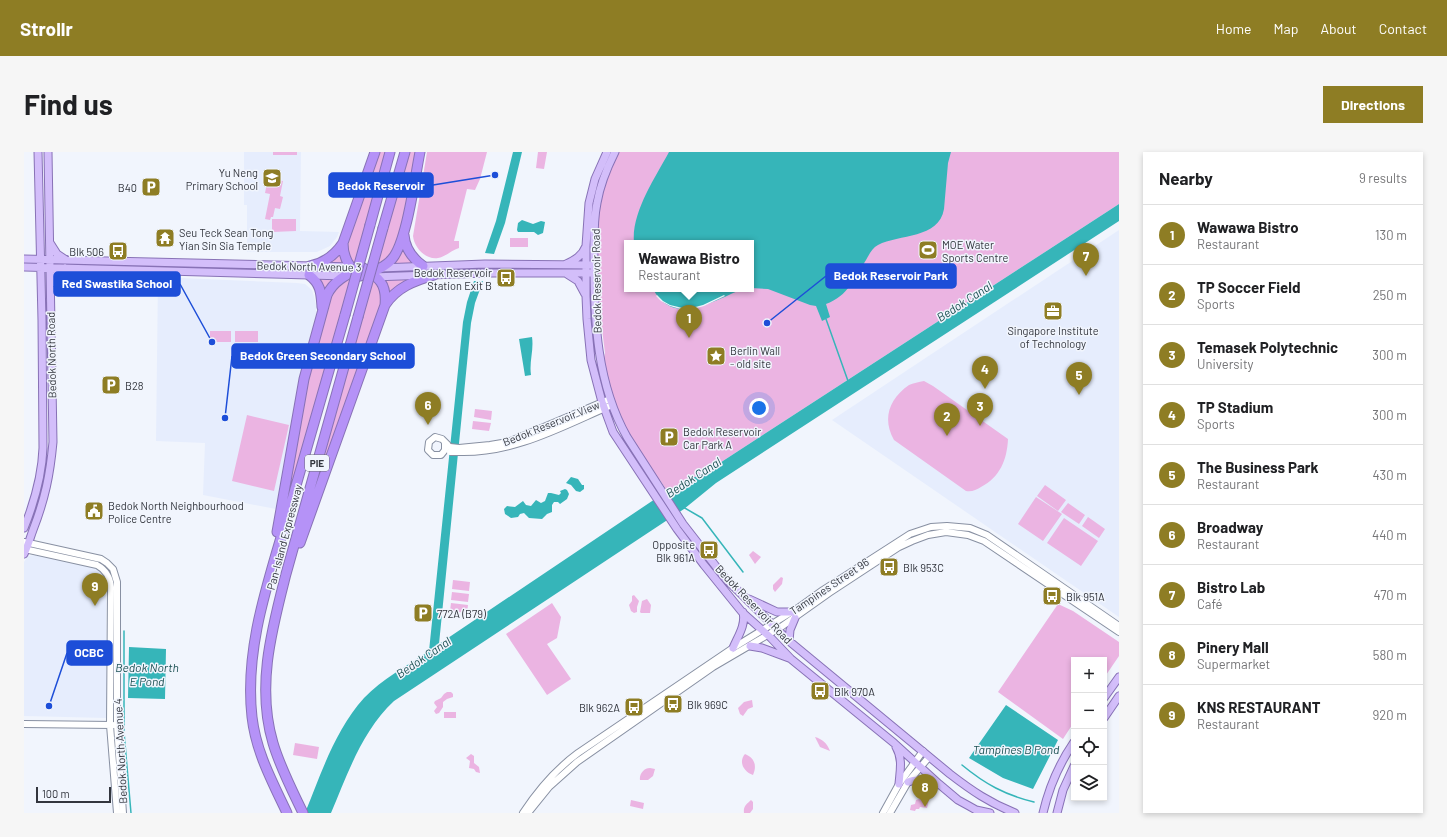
<!DOCTYPE html>
<meta charset="utf-8">
<style>
:root{--surface:#fff;--page:#f6f6f6;--text:#202124;--muted:#757577;--line:#e0e0e0;--accent:#8e7d24}
body{margin:0;font-family:Barlow,sans-serif;background:var(--page);color:var(--text)}
.controls{position:absolute;right:12px;bottom:12px;display:grid;overflow:hidden;border-radius:0px;box-shadow:0 2px 6px #0003}
.controls button{width:36px;height:36px;display:grid;place-items:center;padding:0;border:0;border-bottom:1px solid var(--line);background:var(--surface);color:var(--text);font:20px sans-serif}
.scale{position:absolute;left:12px;bottom:10px;width:75px;box-sizing:border-box;padding-left:4px;border:2px solid #33363e;border-top:0;font-size:11px;line-height:14px;white-space:nowrap;color:#33363e;-webkit-text-stroke:3px #f1f5fd;paint-order:stroke}
.you{position:absolute;left:735px;top:256px;width:14px;height:14px;margin:-10px;border:3px solid #fff;border-radius:50%;background:#1a73e8;box-shadow:0 0 0 6px #1a73e833}
.badge{display:grid;place-items:center;width:26px;height:26px;border-radius:50%;background:var(--accent);color:#fff;font-size:13px;font-weight:700}
.pin{position:absolute;translate:-50% -33px;filter:drop-shadow(0 1px 2px #0008)}
.pin::after{content:'';position:absolute;top:21px;width:14px;height:12px;background:inherit;clip-path:polygon(0 0,100% 0,50% 100%)}
.popup{position:absolute;left:600px;top:88px;width:130px;height:52px;box-sizing:border-box;display:grid;place-content:center;border-radius:0px;background:var(--surface);filter:drop-shadow(0 1px 3px #0005);font-size:13px;white-space:nowrap;color:var(--muted)}
.popup b{font-size:15px;color:var(--text)}
.popup::after{content:'';position:absolute;left:50%;top:100%;margin-left:-8px;border:8px solid transparent;border-top-color:var(--surface)}
.list{margin:0;padding:0;list-style:none}
h2{display:flex;justify-content:space-between;align-items:center;height:52px;margin:0;padding:0 16px;font-size:17px}
h2 small{font-size:13px;font-weight:400;color:var(--muted)}
.list li{display:grid;grid-template-columns:26px 1fr auto;gap:12px;align-items:center;box-sizing:border-box;height:60px;padding:0 16px;border-top:1px solid var(--line)}
.list b{display:block;font-size:15px;white-space:nowrap}
.list p{margin:0;font-size:13px;white-space:nowrap;color:var(--muted)}
.list em{font-size:13px;font-style:normal;color:var(--muted)}
.icon{flex:none;width:22px;height:22px;fill:none;stroke:currentColor;stroke-width:2;stroke-linecap:round;stroke-linejoin:round}
.map{position:relative;flex:none;width:1095px;height:661px;overflow:hidden;border-radius:0px}
header{display:flex;align-items:center;gap:24px;box-sizing:border-box;height:56px;padding:0 20px;background:var(--accent);color:#fff}
header strong{font-size:19px}
nav{display:flex;gap:22px;margin-inline-start:auto;font-size:14px}
.intro{display:flex;align-items:center;justify-content:space-between;box-sizing:border-box;height:96px;padding:0 24px}
h1{margin:0;font-size:28px}
.button{padding:10px 18px;border-radius:0px;background:var(--accent);color:#fff;font-size:14px;font-weight:700}
main{display:flex;gap:24px;padding:0 24px}
aside{flex:1;background:var(--surface);border-radius:0px;box-shadow:0 2px 6px #0003}
.map>svg:first-child{display:block}
.built{fill:#e6edfd}
.green{fill:#ebb4e2;fill-rule:evenodd}
.water{fill:#36b5b9}
.pier{fill:#f1f5fd}
.lines{fill:none;stroke-linecap:round;stroke-linejoin:round}
.stream{stroke:#36b5b9;stroke-width:1.5}
.minor-casing{stroke:#8890a2;stroke-width:8}
.major-casing{stroke:#8872b6;stroke-width:9}
.highway-casing{stroke:#8872b6;stroke-width:11}
.minor{stroke:#fff;stroke-width:6}
.major{stroke:#d3befa;stroke-width:7}
.highway{stroke:#b592f7;stroke-width:9}
.minor-bridge-casing{stroke:#8890a2;stroke-width:8;stroke-linecap:butt}
.highway-bridge-casing{stroke:#8872b6;stroke-width:11;stroke-linecap:butt}
.minor-bridge{stroke:#fff;stroke-width:6}
.highway-bridge{stroke:#b592f7;stroke-width:9}
.labels{text-anchor:middle;dominant-baseline:central;stroke-width:3;stroke-linejoin:round;paint-order:stroke}
.shield{fill:#f1f5fd;stroke:#6c6f77;stroke-width:1}
.shield-label{font-size:10px;font-weight:bold;fill:#33363e}
.poi-label{font-size:11px;fill:#33363e;stroke:#f1f5fd;text-anchor:start}
.street-label{font-size:11px;fill:#33363e;stroke:#f1f5fd}
.water-label{font-size:12px;font-style:italic;fill:#1a4f51;stroke:#f1f5fd}
.leader{fill:none;stroke:#1d4ed8;stroke-width:1.5}
.callout-dot{fill:#1d4ed8;stroke:#f1f5fd;stroke-width:1.5}
.callout{fill:#1d4ed8;stroke:#1d4ed8;stroke-width:1.5}
.callout-label{font-size:12px;text-anchor:middle;font-weight:bold;fill:#fff}
</style>
<header>
<strong>Strollr</strong>
<nav><a>Home</a><a>Map</a><a>About</a><a>Contact</a></nav>
</header>
<div class="intro"><h1>Find us</h1><a class="button">Directions</a></div>
<main>
<div class="map">
<svg width="1095" height="661" viewBox="0 0 1095 661">
<rect width="100%" height="100%" fill="#f1f5fd"/>
<path class="built" d="M220,0H277L276,79L315,80L313,85L306,94L293,100H223V53H220Z
M1095,78V465L808,268Z
M134,125L273,131L281,132L288,138L293,155L292,163L273,242L252,357L179,343L181,291L132,289Z
M11,403L70,415L79,420L82,430L83,566L0,564V410L4,404Z"/>
<path class="green" d="M249,0H273V3H249Z
M351,0H366L335,111L323,110L326,115L294,112L313,99Z
M381,0H396L380,86L399,114L356,116L367,108L363,106L354,111H349Z
M403,0H463L456,27L451,38L443,37L430,89H435V96C428,98 421,105 414,106C401,108 390,95 389,84Z
M514,0H523L520,17L512,16Z
M595,0H1095V52L685,318L643,339L636,328L634,330L604,284L590,253L579,210L581,201L578,177L573,164C573,109 565,49 595,0ZM603,91H727V137H603Z
M244,26L259,29L256,44L259,45L256,57L251,56L249,65H247L246,68L241,67L246,42L241,41Z
M248,67H272V79L248,80Z
M486,86H504V95H486Z
M285,123L330,128L253,396L265,321L298,155Z
M409,123L367,144L276,391L253,457L344,129H350L352,125Z
M186,179H207V190H186Z
M211,179H234V190H211Z
M900,229L909,234L984,287C983,308 976,325 957,335C952,338 948,340 942,339L870,288C858,267 865,247 885,233C889,231 895,230 900,229Z
M451,257L468,259L467,268L450,265Z
M223,263L265,273L250,339L208,329Z
M449,269L467,271L465,279L448,277Z
M1021,333L1042,348L1034,359L1013,344Z
M1012,345L1038,362L1019,389L994,372Z
M1044,351L1061,363L1055,372L1037,360Z
M1064,365L1081,377L1075,386L1058,374Z
M1040,366L1074,389L1057,414L1023,391Z
M729,399L737,405L731,412L725,403Z
M757,425L759,426L758,432L751,440L749,437V433Z
M429,428L446,430L445,439L428,437Z
M428,440L445,442L444,450L427,448Z
M610,443L615,449L613,455V460L610,461L607,459L605,453L608,449V444Z
M623,447L627,453L626,461H617L616,460L618,449Z
M427,451L444,453L443,461L426,459Z
M528,451L537,465L533,486L523,492L547,527L523,543L482,482Z
M1034,452L1049,459L1095,490V504L1080,526V508H1050V570L1039,587L974,540Z
M423,540H427L429,542V545L423,547L419,550V555L415,561L412,562L410,559L413,555L410,551L411,549L417,546L420,542Z
M728,548L729,555L724,557L719,564L716,562L714,556L720,550Z
M420,560H432V566H420Z
M791,585C798,587 803,591 806,599L796,595Z
M271,591L295,595L293,607L269,603Z
M447,602L450,604V611L455,615L456,621L452,620L450,617L445,616L446,609L442,606Z
M721,602C731,606 733,614 729,623C720,620 714,610 721,602Z
M626,616L631,617L629,624L624,628H616C615,622 620,616 626,616Z
M902,645L905,647L903,656L896,655L895,657H892L891,659L886,658L887,653L891,652L892,648Z
M607,648L620,651L619,657L606,654Z
M727,648L729,650V657L726,661H720C719,654 723,652 727,648Z"/>
<path class="water" d="M489,0H498L481,71L470,102L461,101L472,69Z
M645,0H927L924,11L920,57C915,87 875,82 854,93C848,96 845,103 842,108C831,126 824,144 802,152L806,165L798,169L792,154L786,153L744,137L727,136V91H610C607,61 631,26 645,0Z
M1095,52V69L692,331L660,357L370,549C338,579 324,621 307,661H281C297,622 311,578 340,546C358,527 383,514 405,499L439,170L443,150L450,129H459L451,151L447,171L415,492L643,339L685,318Z
M498,68L509,72L517,69L521,70L519,81L514,83L510,80H494L493,78L494,71Z
M629,137H719C690,148 650,176 629,137Z
M508,185C510,198 505,210 507,223L501,224L495,187Z
M547,325L554,327L558,333H560V337L556,340L552,339L547,333L542,331Z
M541,337L543,338L545,342L543,347L536,352L534,350H530L528,353V360L523,362L518,367L505,366L500,361L496,362L494,365L487,366L481,362L480,357L483,354L491,355L499,349L502,353L507,354L512,348L517,351L521,349L524,341H527L535,343L537,341L536,339Z
M105,495L142,497L141,547L104,546Z
M982,553L1034,588L1009,637L979,626L945,606Z"/>
<path class="pier" d="M633,143L639,149L646,153L663,157L679,153L700,143L701,144L680,154L663,159L646,154L637,149L632,144Z"/>
<g class="lines">
<path class="stream" d="M802,167L824,229
M659,355L678,366L719,420
M100,479V580L107,661
M938,613C961,632 981,643 1010,650"/>
<defs>
<path id="minor" d="M421,291V298L417,303H409L404,298L405,290L411,285L418,287L426,295
M435,296L466,293L484,290L586,247
M434,300C490,302 539,274 588,253
M0,390L77,407L83,411L89,417L93,430V573L99,661
M0,397L73,413C82,418 86,425 87,435L86,573L93,661
M0,572L89,573
M499,661C514,638 531,618 554,601L709,496L774,456L799,438L886,382L907,375L923,374L946,376L963,383L1095,474
M504,661L525,635L553,610L689,515L757,475L805,441L875,395L888,389L904,383L922,380L944,383L960,389L1095,480
M859,661L875,632L899,599
M866,661L884,630L905,605"/>
<path id="major" d="M583,0L571,27L565,51L562,94V144L563,167L567,208L578,250L589,280L653,377L680,413L718,460L747,486L767,507L870,591L915,632L934,648L945,654L952,658L966,661
M591,0C583,16 576,33 573,51C569,70 570,90 570,109C570,169 573,232 603,285L659,372L701,426L765,489L926,622C948,639 966,651 991,661
M26,91L33,102L42,108
M0,107L330,115
M542,112C551,108 558,104 562,94
M0,115L322,124
M356,116L461,112L566,113
M543,122L554,129L561,142
M348,125L463,121H566
M27,132L32,123L41,116
M0,376C10,351 18,324 19,296L18,168L14,0
M0,402C4,394 6,386 9,378C21,347 26,323 29,290L24,0
M725,447L753,460H768
M765,489L766,478L771,466
M726,494L738,496L765,506
M709,496C714,484 722,473 719,460
M1080,546L1095,525
M1080,566L1095,544
M872,595C879,607 876,619 875,632
M884,630C894,626 903,629 913,632
M1019,661C1025,635 1035,612 1050,590
M1033,661L1039,638L1050,614"/>
<path id="highway" d="M346,73L366,0
M359,76L381,0
M380,83C381,97 388,106 399,114
M319,91C319,105 325,116 336,124C347,120 361,116 368,107C383,90 391,24 396,0
M286,114C300,111 311,103 319,91L351,0
M285,123C297,132 297,141 298,155
M253,380L280,227L303,143C310,128 324,122 338,115C355,126 363,131 361,153
M276,391L361,153C373,135 390,129 410,123
M263,661C248,629 232,600 228,565C220,494 246,425 265,358C284,293 302,228 321,163
M279,661C268,638 256,615 249,591C232,534 248,477 262,422L334,165"/>
</defs>
<use href="#minor" class="minor-casing"/>
<use href="#major" class="major-casing"/>
<use href="#highway" class="highway-casing"/>
<use href="#minor" class="minor"/>
<use href="#major" class="major"/>
<use href="#highway" class="highway"/>
<defs>
<path id="minor-bridge" d="M426,295L435,296
M426,300H434"/>
<path id="highway-bridge" d="M321,163L346,73
M334,165L359,76"/>
</defs>
<use href="#minor-bridge" class="minor-bridge-casing"/>
<use href="#highway-bridge" class="highway-bridge-casing"/>
<use href="#minor-bridge" class="minor-bridge"/>
<use href="#highway-bridge" class="highway-bridge"/>
</g>
<defs>
<symbol id="school-square" viewBox="-11 -11 22 22"><rect x="-9" y="-9" width="18" height="18" rx="4" fill="#8e7d24" stroke="#f1f5fd"/><path d="M0-5L7-2L0 1L-7-2ZM-4 1L0 2.5L4 1V4Q0 6-4 4Z" fill="#fff"/></symbol>
<symbol id="parking-square" viewBox="-11 -11 22 22"><rect x="-9" y="-9" width="18" height="18" rx="4" fill="#8e7d24" stroke="#f1f5fd"/><path d="M-3.5-5.5H1a3.5 3.5 0 0 1 0 7H-1V5.5H-3.5ZM-1-3.4V-.6H.8a1.4 1.4 0 0 0 0-2.8Z" fill="#fff"/></symbol>
<symbol id="temple-square" viewBox="-11 -11 22 22"><rect x="-9" y="-9" width="18" height="18" rx="4" fill="#8e7d24" stroke="#f1f5fd"/><path d="M0-6L5-2H3V0L6.5 2.5H4V6H1.5V3h-3V6H-4V2.5H-6.5L-3 0V-2H-5Z" fill="#fff"/></symbol>
<symbol id="stadium-square" viewBox="-11 -11 22 22"><rect x="-9" y="-9" width="18" height="18" rx="4" fill="#8e7d24" stroke="#f1f5fd"/><path d="M0-5a6.5 5 0 1 0 0 10a6.5 5 0 1 0 0-10ZM-3.5-1.8h7v3.6h-7Z" fill="#fff"/></symbol>
<symbol id="bus-square" viewBox="-11 -11 22 22"><rect x="-9" y="-9" width="18" height="18" rx="4" fill="#8e7d24" stroke="#f1f5fd"/><path d="M-5-6H5V4H4V6H2V4H-2V6H-4V4H-5ZM-3.5-4V0h7V-4ZM-3.5 1.2v1.5H-2V1.2ZM2 1.2v1.5H3.5V1.2Z" fill="#fff"/></symbol>
<symbol id="office-square" viewBox="-11 -11 22 22"><rect x="-9" y="-9" width="18" height="18" rx="4" fill="#8e7d24" stroke="#f1f5fd"/><path d="M-6-3h4V-5.5h4V-3h4V5H-6ZM-1-4.5V-3h2v-1.5ZM-6 0V1H6V0Z" fill="#fff"/></symbol>
<symbol id="sight-square" viewBox="-11 -11 22 22"><rect x="-9" y="-9" width="18" height="18" rx="4" fill="#8e7d24" stroke="#f1f5fd"/><path d="M0-6L1.8-2.2L6-1.7L2.9 1.2L3.7 5.4L0 3.3L-3.7 5.4L-2.9 1.2L-6-1.7L-1.8-2.2Z" fill="#fff"/></symbol>
<symbol id="civic-square" viewBox="-11 -11 22 22"><rect x="-9" y="-9" width="18" height="18" rx="4" fill="#8e7d24" stroke="#f1f5fd"/><path d="M-.6-6.5H3V-4.5H.6V-3L4-1V1h2V6H-6V1h2V-1L-.6-3ZM-1.2 2.5V6h2.4V2.5Z" fill="#fff"/></symbol>
</defs>
<g fill-rule="evenodd">
<use href="#school-square" x="237" y="15" width="22" height="22"/>
<use href="#parking-square" x="116" y="24" width="22" height="22"/>
<use href="#temple-square" x="130" y="75" width="22" height="22"/>
<use href="#stadium-square" x="893" y="87" width="22" height="22"/>
<use href="#bus-square" x="83" y="88" width="22" height="22"/>
<use href="#bus-square" x="471" y="115" width="22" height="22"/>
<use href="#office-square" x="1018" y="148" width="22" height="22"/>
<use href="#sight-square" x="681" y="193" width="22" height="22"/>
<use href="#parking-square" x="76" y="222" width="22" height="22"/>
<use href="#parking-square" x="634" y="274" width="22" height="22"/>
<use href="#civic-square" x="59" y="348" width="22" height="22"/>
<use href="#bus-square" x="674" y="387" width="22" height="22"/>
<use href="#bus-square" x="854" y="404" width="22" height="22"/>
<use href="#bus-square" x="1017" y="433" width="22" height="22"/>
<use href="#parking-square" x="388" y="450" width="22" height="22"/>
<use href="#bus-square" x="785" y="528" width="22" height="22"/>
<use href="#bus-square" x="638" y="541" width="22" height="22"/>
<use href="#bus-square" x="599" y="544" width="22" height="22"/>
</g>
<g class="labels">
<rect class="shield" x="281" y="303" width="24" height="16" rx="3"/>
<g class="shield-label">
<text x="293" y="311">PIE</text>
</g>
<g class="poi-label">
<text x="234" y="20" text-anchor="end">Yu Neng<tspan x="234" dy="13">Primary School</tspan></text>
<text x="113" y="35" text-anchor="end">B40</text>
<text x="155" y="80">Seu Teck Sean Tong<tspan x="155" dy="13">Yian Sin Sia Temple</tspan></text>
<text x="918" y="92">MOE Water<tspan x="918" dy="13">Sports Centre</tspan></text>
<text x="80" y="99" text-anchor="end">Blk 506</text>
<text x="468" y="120" text-anchor="end">Bedok Reservoir<tspan x="468" dy="13">Station Exit B</tspan></text>
<text x="1029" y="178" text-anchor="middle">Singapore Institute<tspan x="1029" dy="13">of Technology</tspan></text>
<text x="706" y="198">Berlin Wall<tspan x="706" dy="13">- old site</tspan></text>
<text x="101" y="233">B28</text>
<text x="659" y="279">Bedok Reservoir<tspan x="659" dy="13">Car Park A</tspan></text>
<text x="84" y="353">Bedok North Neighbourhood<tspan x="84" dy="13">Police Centre</tspan></text>
<text x="671" y="392" text-anchor="end">Opposite<tspan x="671" dy="13">Blk 961A</tspan></text>
<text x="879" y="415">Blk 953C</text>
<text x="1042" y="444">Blk 951A</text>
<text x="413" y="461">772A (B79)</text>
<text x="810" y="539">Blk 970A</text>
<text x="663" y="552">Blk 969C</text>
<text x="596" y="555" text-anchor="end">Blk 962A</text>
</g>
<g class="street-label">
<text transform="translate(285 114) rotate(1)">Bedok North Avenue 3</text>
<text transform="translate(572 129) rotate(-91)">Bedok Reservoir Road</text>
<text transform="translate(27 203) rotate(-91)">Bedok North Road</text>
<text transform="translate(527 271) rotate(-22)">Bedok Reservoir View</text>
<text transform="translate(260 385) rotate(-75)">Pan-Island Expressway</text>
<text transform="translate(805 434) rotate(-34)">Tampines Street 96</text>
<text transform="translate(730 452) rotate(46)">Bedok Reservoir Road</text>
<text transform="translate(96 599) rotate(-93)">Bedok North Avenue 4</text>
</g>
<g class="water-label">
<text transform="translate(940 149) rotate(-33)">Bedok Canal</text>
<text transform="translate(669 325) rotate(-33)">Bedok Canal</text>
<text transform="translate(399 505) rotate(-34)">Bedok Canal</text>
<text x="123" y="515">Bedok North<tspan x="123" dy="14">E Pond</tspan></text>
<text x="992" y="597">Tampines B Pond</text>
</g>
</g>
<path class="leader" d="M471 23L409 33M743 171L802 124M188 190L156 132M201 266L208 204M25 554L43 501"/>
<g class="callout-dot">
<circle cx="471" cy="23" r="4"/>
<circle cx="743" cy="171" r="4"/>
<circle cx="188" cy="190" r="4"/>
<circle cx="201" cy="266" r="4"/>
<circle cx="25" cy="554" r="4"/>
</g>
<g class="callout">
<rect x="305" y="21" width="104" height="24" rx="4"/>
<rect x="802" y="112" width="130" height="24" rx="4"/>
<rect x="30" y="120" width="126" height="24" rx="4"/>
<rect x="208" y="192" width="182" height="24" rx="4"/>
<rect x="43" y="489" width="45" height="24" rx="4"/>
</g>
<g class="callout-label">
<text x="357" y="38">Bedok Reservoir</text>
<text x="867" y="128">Bedok Reservoir Park</text>
<text x="93" y="136">Red Swastika School</text>
<text x="299" y="208">Bedok Green Secondary School</text>
<text x="65" y="505">OCBC</text>
</g>
</svg>
<div class="controls">
<button>+</button>
<button>−</button>
<button><svg class="icon" aria-label="locate" viewBox="0 0 24 24"><circle cx="12" cy="12" r="6"/><path d="M12 2v4M12 18v4M2 12h4M18 12h4"/></svg></button>
<button><svg class="icon" aria-label="layers" viewBox="0 0 24 24"><path d="M12 4l9 5-9 5-9-5zM3 14l9 5 9-5"/></svg></button>
</div>
<div class="scale">100 m</div>
<div class="you"></div>
<div class="pin badge" style="left:665px;top:186px">1</div>
<div class="popup"><b>Wawawa Bistro</b>Restaurant</div>
<div class="pin badge" style="left:923px;top:284px">2</div>
<div class="pin badge" style="left:956px;top:274px">3</div>
<div class="pin badge" style="left:961px;top:237px">4</div>
<div class="pin badge" style="left:1055px;top:243px">5</div>
<div class="pin badge" style="left:404px;top:273px">6</div>
<div class="pin badge" style="left:1062px;top:124px">7</div>
<div class="pin badge" style="left:901px;top:655px">8</div>
<div class="pin badge" style="left:71px;top:454px">9</div>
</div>
<aside>
<h2>Nearby<small>9 results</small></h2>
<ul class="list">
<li><span class="badge">1</span><div><b>Wawawa Bistro</b><p>Restaurant</p></div><em>130 m</em></li>
<li><span class="badge">2</span><div><b>TP Soccer Field</b><p>Sports</p></div><em>250 m</em></li>
<li><span class="badge">3</span><div><b>Temasek Polytechnic</b><p>University</p></div><em>300 m</em></li>
<li><span class="badge">4</span><div><b>TP Stadium</b><p>Sports</p></div><em>300 m</em></li>
<li><span class="badge">5</span><div><b>The Business Park</b><p>Restaurant</p></div><em>430 m</em></li>
<li><span class="badge">6</span><div><b>Broadway</b><p>Restaurant</p></div><em>440 m</em></li>
<li><span class="badge">7</span><div><b>Bistro Lab</b><p>Café</p></div><em>470 m</em></li>
<li><span class="badge">8</span><div><b>Pinery Mall</b><p>Supermarket</p></div><em>580 m</em></li>
<li><span class="badge">9</span><div><b>KNS RESTAURANT</b><p>Restaurant</p></div><em>920 m</em></li>
</ul>
</aside>
</main>
